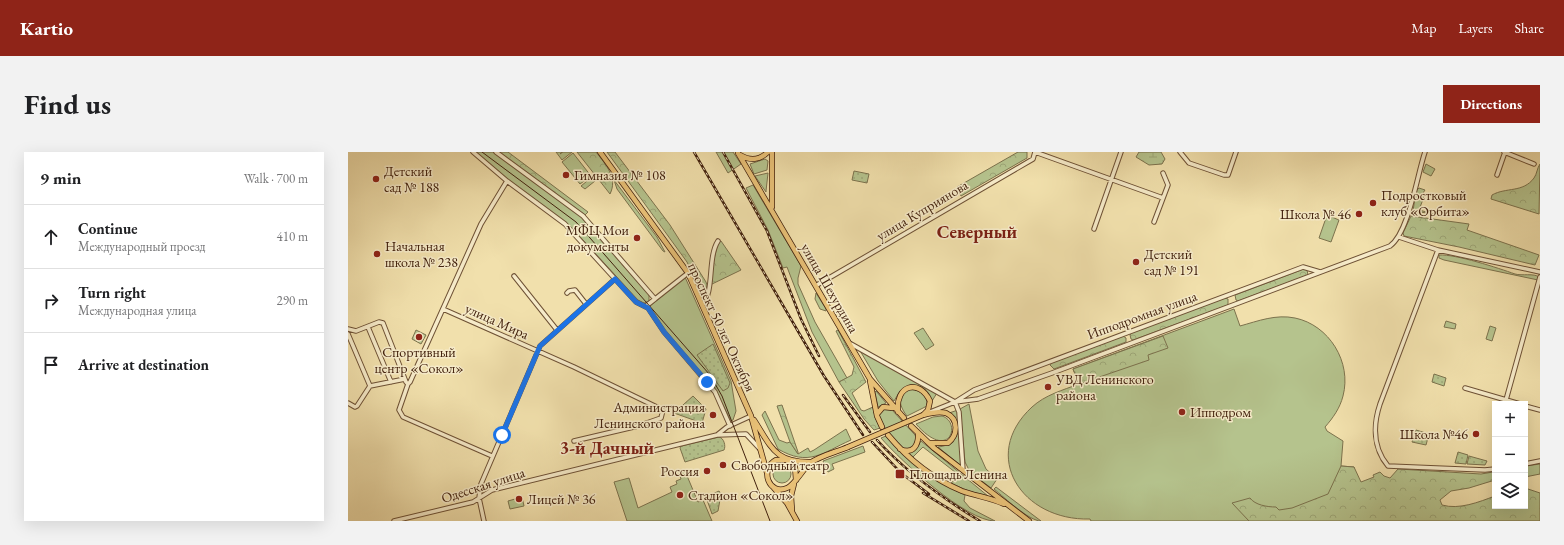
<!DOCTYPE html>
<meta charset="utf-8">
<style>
:root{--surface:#fff;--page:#f2f2f2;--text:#202124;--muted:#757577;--line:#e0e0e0;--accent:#8f2418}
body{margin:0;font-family:"EB Garamond",serif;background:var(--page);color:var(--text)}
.controls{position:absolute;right:12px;bottom:12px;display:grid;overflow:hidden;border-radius:0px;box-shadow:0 4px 16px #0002}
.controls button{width:36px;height:36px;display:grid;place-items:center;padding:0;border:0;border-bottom:1px solid var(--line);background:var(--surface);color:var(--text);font:20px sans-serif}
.stop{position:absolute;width:12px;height:12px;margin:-9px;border:3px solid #1a73e8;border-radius:50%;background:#fff}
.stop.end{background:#1a73e8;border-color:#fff;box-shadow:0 1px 4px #0008}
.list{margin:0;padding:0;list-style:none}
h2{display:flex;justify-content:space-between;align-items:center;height:52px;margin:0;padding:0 16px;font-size:17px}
h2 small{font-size:13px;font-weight:400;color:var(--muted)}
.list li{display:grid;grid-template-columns:26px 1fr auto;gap:12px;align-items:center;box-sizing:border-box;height:64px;padding:0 16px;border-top:1px solid var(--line)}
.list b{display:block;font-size:15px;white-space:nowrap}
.list p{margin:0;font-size:13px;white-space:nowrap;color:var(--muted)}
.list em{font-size:13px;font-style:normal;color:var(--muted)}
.icon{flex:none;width:22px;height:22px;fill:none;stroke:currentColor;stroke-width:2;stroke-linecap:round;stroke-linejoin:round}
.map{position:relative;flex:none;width:1192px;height:369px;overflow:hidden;border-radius:0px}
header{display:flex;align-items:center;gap:24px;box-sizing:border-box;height:56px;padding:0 20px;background:var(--accent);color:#fff}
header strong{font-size:19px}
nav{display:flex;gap:22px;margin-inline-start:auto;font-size:14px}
.intro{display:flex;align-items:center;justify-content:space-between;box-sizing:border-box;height:96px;padding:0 24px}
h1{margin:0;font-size:28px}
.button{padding:10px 18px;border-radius:0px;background:var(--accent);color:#fff;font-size:14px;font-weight:700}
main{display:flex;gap:24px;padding:0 24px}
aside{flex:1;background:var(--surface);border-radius:0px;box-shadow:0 4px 16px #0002}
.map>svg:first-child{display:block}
.green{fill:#b5c38d;stroke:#7c724d}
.forest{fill:url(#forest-crowns);stroke:#7c724d}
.wetland{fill:url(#wetland-marsh);stroke:#7c724d}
.park{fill:url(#park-dots);stroke:#7c724d}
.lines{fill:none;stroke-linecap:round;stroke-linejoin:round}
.minor-casing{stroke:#6e5135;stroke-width:5.5}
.major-casing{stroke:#42210d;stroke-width:6}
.minor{stroke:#f6ebc9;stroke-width:3.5}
.major{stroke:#e8c076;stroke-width:4.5}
.tram{stroke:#42210d;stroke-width:1}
.rail-casing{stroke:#42210d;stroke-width:2.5}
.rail{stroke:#f6ebc9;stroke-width:1;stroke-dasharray:3;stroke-linecap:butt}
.major-bridge-casing{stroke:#42210d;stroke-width:6;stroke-linecap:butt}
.major-bridge{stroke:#e8c076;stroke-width:4.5}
.route{stroke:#1a73e8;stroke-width:5}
.poi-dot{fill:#8f2418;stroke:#f6ebc9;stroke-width:1.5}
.labels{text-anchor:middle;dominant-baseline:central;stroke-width:3;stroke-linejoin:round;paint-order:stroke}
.poi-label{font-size:14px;fill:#42210d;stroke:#f6ebc9;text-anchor:start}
.street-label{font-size:14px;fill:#42210d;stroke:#f6ebc9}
.district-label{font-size:18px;font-weight:bold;fill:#7a1f14;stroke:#f6ebc9}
</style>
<header>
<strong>Kartio</strong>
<nav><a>Map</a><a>Layers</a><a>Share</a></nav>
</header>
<div class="intro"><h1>Find us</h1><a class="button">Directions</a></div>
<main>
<aside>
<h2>9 min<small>Walk · 700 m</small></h2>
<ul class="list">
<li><svg class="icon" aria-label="ahead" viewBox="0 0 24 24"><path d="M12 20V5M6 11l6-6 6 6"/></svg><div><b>Continue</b><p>Международный проезд</p></div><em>410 m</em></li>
<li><svg class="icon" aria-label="right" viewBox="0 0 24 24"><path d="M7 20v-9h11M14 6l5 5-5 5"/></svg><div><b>Turn right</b><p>Международная улица</p></div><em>290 m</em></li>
<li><svg class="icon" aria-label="arrive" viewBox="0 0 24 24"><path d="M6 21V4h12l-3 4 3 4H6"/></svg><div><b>Arrive at destination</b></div></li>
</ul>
</aside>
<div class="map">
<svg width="1192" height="369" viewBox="0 0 1192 369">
<defs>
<pattern id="forest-crowns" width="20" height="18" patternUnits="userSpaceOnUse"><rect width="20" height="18" fill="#b5c38d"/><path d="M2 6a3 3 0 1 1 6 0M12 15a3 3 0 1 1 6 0" fill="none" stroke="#9da778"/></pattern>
<pattern id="wetland-marsh" width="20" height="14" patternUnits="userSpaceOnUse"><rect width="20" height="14" fill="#b5c38d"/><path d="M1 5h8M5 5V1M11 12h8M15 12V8" fill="none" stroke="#9da778"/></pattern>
<pattern id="park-dots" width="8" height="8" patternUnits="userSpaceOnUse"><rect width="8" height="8" fill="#b5c38d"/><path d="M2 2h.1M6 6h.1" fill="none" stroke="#9da778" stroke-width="1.8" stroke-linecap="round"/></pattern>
</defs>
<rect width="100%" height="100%" fill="#f1e0ac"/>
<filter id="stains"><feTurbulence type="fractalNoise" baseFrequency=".005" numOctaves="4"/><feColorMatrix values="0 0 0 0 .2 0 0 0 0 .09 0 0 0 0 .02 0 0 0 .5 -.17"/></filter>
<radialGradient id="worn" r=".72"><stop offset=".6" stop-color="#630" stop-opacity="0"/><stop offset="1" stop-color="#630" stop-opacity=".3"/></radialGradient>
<path class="green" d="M128,0H146L226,57L301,143V149L296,151L290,148L224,76L160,28Z
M208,0H214L212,2L215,0H224L214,8Z
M368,0H385L393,12L380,21Z
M225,1L243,24L232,32L214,10Z
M417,7L420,9L419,18L406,22L402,12Z
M1078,12L1087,17L1083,24L1075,20Z
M420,21L418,39V40L407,24Z
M244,25L247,29L237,37L233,34Z
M266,28L309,85L317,100L315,99L269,37Z
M405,33L453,114L450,126V132L467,170L499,226L491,230L464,180L439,115L435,116L420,78L398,36Z
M1071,36L1077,38L1075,41L1077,42L1071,58L1086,62L1065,59L1068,39Z
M979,63L991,68L983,90L971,86Z
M1091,103C1108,102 1150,116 1167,122C1174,124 1186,121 1191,125L1190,128L1096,108L1091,106Z
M337,125L383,229L388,259L385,268L383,269L368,239L314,175L302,156V154Z
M468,141L478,157V159L472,157L467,147Z
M886,157L892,174C910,169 928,162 947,166C981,173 1004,210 995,244C992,256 985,266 977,275L979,279L995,289L993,314L1006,315L1009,329L929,369H743L742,367C674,369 631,304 684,255C697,243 715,238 731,232L725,217Z
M1098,169L1108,172L1107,177L1096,175Z
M1142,174L1148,176L1144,189L1138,187Z
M575,176L586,193L578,198L566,181Z
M68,178L78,183L73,192L64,187Z
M511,197L589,241L584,249L579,241L558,235L552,239L546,249L530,229Z
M565,237C573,239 580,245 579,254L559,264C551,254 547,240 565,237Z
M528,239L538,251L530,255L527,240Z
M621,252L630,299L638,317L649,327L643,336L622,320L617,310L612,257Z
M534,257L544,258L567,283C571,292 562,301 553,295C543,287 536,275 531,264Z
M610,258L613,313H612L590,295C601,294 611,288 610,274L601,261Z
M417,259L431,288L439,291L442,290L450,302L460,296L462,300L466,298L498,277L503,288C474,301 461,315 430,297L414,263Z
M594,264C614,270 602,311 568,272L585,265Z
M538,284C562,312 584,327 617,343L616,349L622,356L647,369C618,369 553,309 533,286Z
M573,289L640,344L620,339L603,331L612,324L575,295L564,306L558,300L568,297Z
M515,294L517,300L484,312L486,317L480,320L475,309Z
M425 322a9 9 0 1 1 18 0a9 9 0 1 1-18 0Z
M337,319L350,350L355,348L364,369H279L266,330L281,326L290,356L324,340L322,335L329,332L328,329L333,327L331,321Z
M648,335L693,369C681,369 657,346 646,337Z
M174,345L176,354L162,357L160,349Z"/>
<path class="forest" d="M150,0H160L240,60L237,63Z
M229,0H248C258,13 270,26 262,42Z
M259,0H267L322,73L358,130L359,133L356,146L339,110Z
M670,0H679V6L613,44L609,35Z
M1192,12L1191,62L1143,47L1144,43C1158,35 1175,41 1186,26C1189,22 1189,16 1192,12Z
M1063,64L1121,72L1119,78L1191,103L1187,113L1111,95L1056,84L1055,81Z
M373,89L393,118L362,133L363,119L370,91Z
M956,117L959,118L960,123L890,149L888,148L887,143Z
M877,146L880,147V153L785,188L783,187L782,183L784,180Z
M490,178L518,230L504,241L513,258L516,259L525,255L527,265L532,276L526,278L516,267L491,230L504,223L506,215L488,179Z
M775,184L778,186V190L706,217L702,213L703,211Z
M815,184L820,196L800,203L801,208L731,232L725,217Z
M434,253L450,300V302L442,290L429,254Z
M1192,312V322L1177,325V314Z
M993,314L1006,315L1013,330L1026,325L1025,323L1032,320L1036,324L1042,326L1050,317L1133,322L1145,320L1147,321V328L1121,336L1103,339L1092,348L1094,353C1111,358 1131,350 1147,344V354H1177V336L1192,341V369H901L884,351L902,346C907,353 919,355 928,355L931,358L944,356L980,342Z"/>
<path class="wetland" d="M791,0H813L817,7L814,12L801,13L788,5Z"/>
<path class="park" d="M506,19L521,22L519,31L504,28Z
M365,192L382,231L380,236L375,239L349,203Z
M1086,222L1098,226L1096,234L1084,230Z
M345,244L358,257L354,271L326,261Z
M1068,278L1081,282L1078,293L1064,290Z
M371,285C376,286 378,294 376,298L337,310L332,296L333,294Z
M1110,300L1120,303L1118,312L1107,311Z
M1121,304L1139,309L1137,313L1119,312Z
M371,339L373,342L370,359L364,362L358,345Z"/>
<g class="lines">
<defs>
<path id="minor" d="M125,0L159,29L217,72L288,150L300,156L316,180L367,240L382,274
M148,0L235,64L307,147L340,121
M687,0L815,46
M832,0L841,11L876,23H880L888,0
M1156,0L1186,12
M1149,23L1157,0
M806,70L820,33L815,21
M746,77L773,0
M1051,85L1090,98L1192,120
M1090,98L1032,252C1025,273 1025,296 1040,314L1137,318L1147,317
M166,124L209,178
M469,133L685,7L687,0
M219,141L221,139L227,138L238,152
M354,153C367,140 359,106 370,89
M298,154L307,147
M95,157L226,215L315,258L313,266L290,274L226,289
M20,175L43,230
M0,177L8,179L31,170L35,171L58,230L60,232L62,230L133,72L159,29
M0,182L22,234
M503,192L607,250L611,260L615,318
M60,232L51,258L55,265L144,304
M1117,236L1172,252
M1158,248L1192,125
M607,250L630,247L704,221L1042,94C1061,80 1069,23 1077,0
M0,251L7,255L9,254L22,234L57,227
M1177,254L1192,258
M582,260L607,250L626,238L955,115L972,120
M369,283L379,275L403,264
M1177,312L1192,309
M46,369L125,350L144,338L369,283L398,282L412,297
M136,369L131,346L133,332L192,194L267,127"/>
<path id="major" d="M252,0L340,121L403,264L419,321
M390,1L522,227L556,266
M392,3C402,9 412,8 420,0
M424,55V0
M522,229L529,264L534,275
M550,260C547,233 571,226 582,249L580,258L575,263
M529,262L535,255L545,256
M575,263C582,261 591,259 598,261C611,267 610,283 600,291H581
M406,268C424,296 427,311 464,310
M563,274L586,296L681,369
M540,283C560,307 585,327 614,339C628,344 643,346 656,352
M552,297C565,303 571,293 570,281
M448,328L447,315L439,308H428C411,317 421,344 439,336C447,333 454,318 462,311C472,304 488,300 500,295
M426,336L439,351L449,369
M444,358L443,344L446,332"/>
</defs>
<use href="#minor" class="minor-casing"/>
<use href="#major" class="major-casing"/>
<use href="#minor" class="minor"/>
<use href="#major" class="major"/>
<path class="tram" d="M134,0L228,70L362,223L374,244L422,369"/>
<defs>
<path id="rail" d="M346,0L476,224L515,283
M375,0L419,79L453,167L471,204
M495,243L522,280
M529,288C559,321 594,346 632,369
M524,290L553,321L581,342
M575,341L621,369"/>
</defs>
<use href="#rail" class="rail-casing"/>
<use href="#rail" class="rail"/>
<defs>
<path id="major-bridge" d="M500,295L575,263"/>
</defs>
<use href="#major-bridge" class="major-bridge-casing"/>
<use href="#major-bridge" class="major-bridge"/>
</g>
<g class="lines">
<path class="route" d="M154,283L192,194L267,127L288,150L300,156L316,180L359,230"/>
</g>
<g class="poi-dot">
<circle cx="218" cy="23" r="4"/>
<circle cx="28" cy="27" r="4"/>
<circle cx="1025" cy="51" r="4"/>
<circle cx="1011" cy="62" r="4"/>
<circle cx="289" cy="86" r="4"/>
<circle cx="29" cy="102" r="4"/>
<circle cx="788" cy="110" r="4"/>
<circle cx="71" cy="185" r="4"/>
<circle cx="700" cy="235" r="4"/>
<circle cx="834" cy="260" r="4"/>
<circle cx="365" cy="263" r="4"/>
<circle cx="1128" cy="282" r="4"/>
<circle cx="375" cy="313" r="4"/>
<circle cx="359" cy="319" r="4"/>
<rect x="547" y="317" width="10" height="10" rx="2"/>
<circle cx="332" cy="343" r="4"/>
<circle cx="171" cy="347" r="4"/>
</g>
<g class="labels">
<g class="poi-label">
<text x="36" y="19">Детский<tspan x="36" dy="16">сад № 188</tspan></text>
<text x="226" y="23">Гимназия № 108</text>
<text x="1033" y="43">Подростковый<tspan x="1033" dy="16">клуб «Орбита»</tspan></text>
<text x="1003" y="62" text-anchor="end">Школа № 46</text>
<text x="281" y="78" text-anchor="end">МФЦ Мои<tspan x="281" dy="16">документы</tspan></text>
<text x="37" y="94">Начальная<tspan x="37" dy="16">школа № 238</tspan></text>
<text x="796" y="102">Детский<tspan x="796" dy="16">сад № 191</tspan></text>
<text x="71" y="200" text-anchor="middle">Спортивный<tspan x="71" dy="16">центр «Сокол»</tspan></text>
<text x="708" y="227">УВД Ленинского<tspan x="708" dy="16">района</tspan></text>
<text x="357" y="255" text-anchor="end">Администрация<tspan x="357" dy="16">Ленинского района</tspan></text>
<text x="842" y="260">Ипподром</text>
<text x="1120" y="282" text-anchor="end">Школа №46</text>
<text x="383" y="313">Свободный театр</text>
<text x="351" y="319" text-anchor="end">Россия</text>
<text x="561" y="322">Площадь Ленина</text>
<text x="340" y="343">Стадион «Сокол»</text>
<text x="179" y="347">Лицей № 36</text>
</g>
<g class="street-label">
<text transform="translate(574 58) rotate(-31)">улица Куприянова</text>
<text transform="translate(482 136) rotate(60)">улица Шехурдина</text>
<text transform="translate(794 163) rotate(-20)">Ипподромная улица</text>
<text transform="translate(149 169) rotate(24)">улица Мира</text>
<text transform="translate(374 175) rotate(65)">проспект 50 лет Октября</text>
<text transform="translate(135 333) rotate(-18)">Одесская улица</text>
</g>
<g class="district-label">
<text x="629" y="79">Северный</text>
<text x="259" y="295">3-й Дачный</text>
</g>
</g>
<rect width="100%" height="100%" filter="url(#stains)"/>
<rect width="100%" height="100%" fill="url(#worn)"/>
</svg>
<div class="controls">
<button>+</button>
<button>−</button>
<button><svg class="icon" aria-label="layers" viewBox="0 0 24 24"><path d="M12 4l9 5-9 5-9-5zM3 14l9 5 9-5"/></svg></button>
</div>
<div class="stop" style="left:154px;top:283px"></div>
<div class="stop end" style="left:359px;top:230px"></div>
</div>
</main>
